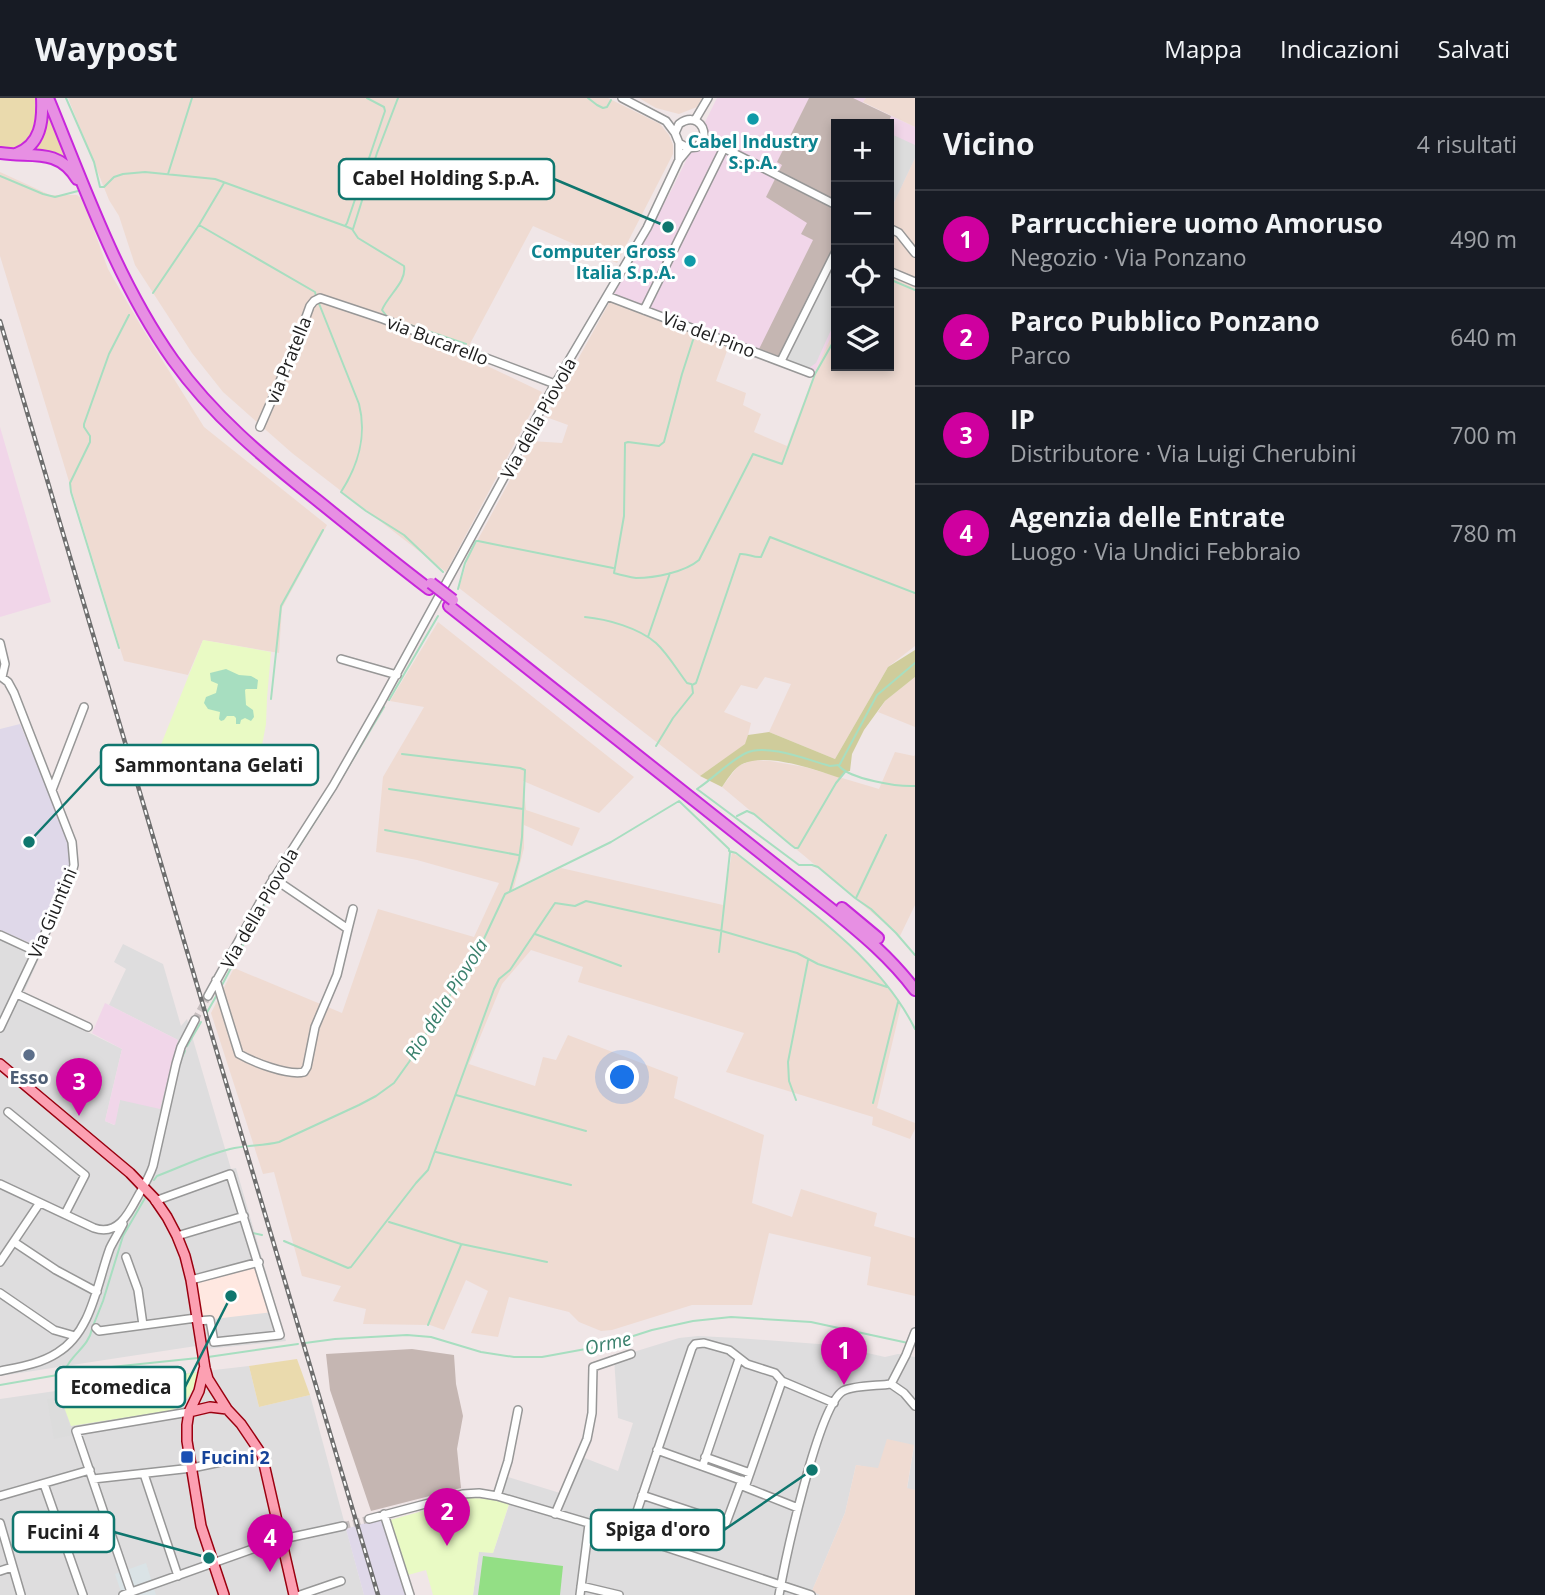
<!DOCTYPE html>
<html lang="it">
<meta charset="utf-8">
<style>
:root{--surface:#171b24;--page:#20242c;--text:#f1f3f6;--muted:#9ea1a6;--line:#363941;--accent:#cf009f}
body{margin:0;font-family:"Open Sans",sans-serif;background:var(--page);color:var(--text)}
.controls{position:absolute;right:21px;top:21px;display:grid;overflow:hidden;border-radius:0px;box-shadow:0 4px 10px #0003}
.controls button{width:63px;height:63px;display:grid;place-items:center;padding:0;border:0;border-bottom:2px solid var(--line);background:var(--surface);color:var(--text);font:35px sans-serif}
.you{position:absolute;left:623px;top:980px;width:24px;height:24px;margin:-18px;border:5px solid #fff;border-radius:50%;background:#1a73e8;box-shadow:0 0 0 10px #1a73e833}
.badge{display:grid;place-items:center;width:46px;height:46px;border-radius:50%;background:var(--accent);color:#fff;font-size:23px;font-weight:700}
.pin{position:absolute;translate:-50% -58px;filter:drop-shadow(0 2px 4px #0008)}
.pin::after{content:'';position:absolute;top:37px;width:24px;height:21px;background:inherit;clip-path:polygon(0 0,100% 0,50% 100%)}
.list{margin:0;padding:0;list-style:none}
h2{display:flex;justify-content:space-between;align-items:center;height:91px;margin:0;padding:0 28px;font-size:30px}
h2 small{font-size:23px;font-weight:400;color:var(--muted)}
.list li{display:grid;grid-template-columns:46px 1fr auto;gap:21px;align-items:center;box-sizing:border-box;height:98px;padding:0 28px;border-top:2px solid var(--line)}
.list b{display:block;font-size:26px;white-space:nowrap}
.list p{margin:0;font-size:23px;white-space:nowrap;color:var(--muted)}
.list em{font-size:23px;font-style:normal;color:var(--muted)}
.icon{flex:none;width:38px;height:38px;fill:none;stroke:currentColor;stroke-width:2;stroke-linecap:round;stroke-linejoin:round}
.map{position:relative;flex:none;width:915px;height:1497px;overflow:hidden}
header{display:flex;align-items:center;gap:42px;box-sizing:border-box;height:98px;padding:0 35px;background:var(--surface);border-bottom:2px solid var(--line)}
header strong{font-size:33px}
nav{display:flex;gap:38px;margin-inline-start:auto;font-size:24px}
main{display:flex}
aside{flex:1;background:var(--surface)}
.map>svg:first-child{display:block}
.residential{fill:#deddde}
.commercial{fill:#f1d6e9}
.industrial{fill:#dfd8e9}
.education{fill:#ffe8e1}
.construction{fill:#c5b6b2}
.farmland{fill:#efdbd2}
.grass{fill:#eadaad}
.forest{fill:#cfcc9b}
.park{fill:#e9fac4}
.pitch{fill:#93df85}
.parking{fill:#dcdcdc}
.plaza{fill:#dae3e6}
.water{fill:#a7dec0}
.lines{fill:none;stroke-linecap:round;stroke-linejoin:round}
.stream{stroke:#a7dec0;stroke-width:2}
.minor-tunnel{stroke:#c6bebf;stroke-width:7;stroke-dasharray:7 3.5;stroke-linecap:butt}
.minor-casing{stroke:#979797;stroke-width:10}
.major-casing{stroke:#9b0010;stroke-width:12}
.highway-casing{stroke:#c727db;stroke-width:14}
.minor{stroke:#fff;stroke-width:7}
.major{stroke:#fca0b2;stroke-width:9}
.highway{stroke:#e78fe3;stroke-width:10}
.rail-casing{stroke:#6e6e6e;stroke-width:4.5}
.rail{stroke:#fff;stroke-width:2;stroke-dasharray:5;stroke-linecap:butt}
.highway-bridge-casing{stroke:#c727db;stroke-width:14;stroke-linecap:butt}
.highway-bridge{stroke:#e78fe3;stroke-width:10}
.culture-dot{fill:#0f9aa8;stroke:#fff;stroke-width:2.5}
.service-dot{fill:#5c6f8a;stroke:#fff;stroke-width:2.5}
.transit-dot{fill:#1a4fb4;stroke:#fff;stroke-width:2.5}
.labels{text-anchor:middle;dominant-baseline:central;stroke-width:6;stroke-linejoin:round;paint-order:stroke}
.culture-label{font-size:18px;font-weight:bold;fill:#0d838f;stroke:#fff}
.street-label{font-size:18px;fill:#202020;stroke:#fff}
.service-label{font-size:18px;font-weight:bold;fill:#4e5e75;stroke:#fff}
.transit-label{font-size:18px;font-weight:bold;fill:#164399;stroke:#fff;text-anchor:start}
.water-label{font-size:19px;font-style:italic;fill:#3a806d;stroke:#fff}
.leader{fill:none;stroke:#0f766e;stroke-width:2.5}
.callout-dot{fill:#0f766e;stroke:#fff;stroke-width:2.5}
.callout{fill:#fff;stroke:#0f766e;stroke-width:2.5}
.callout-label{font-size:19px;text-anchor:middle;font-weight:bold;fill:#202020}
</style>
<header>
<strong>Waypost</strong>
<nav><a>Mappa</a><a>Indicazioni</a><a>Salvati</a></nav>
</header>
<main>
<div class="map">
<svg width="915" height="1497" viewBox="0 0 915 1497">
<rect width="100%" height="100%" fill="#f0e6e7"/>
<path class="residential" d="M0,832L43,851L21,901L122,951L105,1023L114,1027L120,1002L174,954L178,942L109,907L126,871L114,864L123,846L163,866L181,928L187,921L231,1071L236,1070L286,1243L197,1252L196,1248L0,1278Z
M698,1238L737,1240L832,1247L885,1259L898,1256L915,1259V1392L907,1391L914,1348L878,1371L856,1367L845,1415L812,1493L820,1497H473L479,1453L493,1455L509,1407L497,1402L505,1378L560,1395L577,1357L618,1373L633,1325L618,1320L614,1260L679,1240Z
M249,1268L259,1309L310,1297L364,1497H0V1301L153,1279Z"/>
<path class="commercial" d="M717,0H866L863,5L915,29V60L889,115V26H836V228L814,276L614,196L672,91Z
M0,329L51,504L0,519Z
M105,905L178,942L160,1011L120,1002L115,1027L105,1023L122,951L92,935Z"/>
<path class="industrial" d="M20,626L51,700L69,748L71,769L37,848L0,832V631Z
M381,1420L407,1497H364L346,1431Z"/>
<path class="education" d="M259,1164L273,1214L197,1223L191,1182Z"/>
<path class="construction" d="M809,0H853L891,18L888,26H836V143L778,262L757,255L813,142L801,136L807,125L766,99L782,67L777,64Z
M412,1251L454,1257L456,1286L463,1318L457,1351L461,1390L371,1413L330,1292L326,1256Z"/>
<path class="farmland" d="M68,0H608L660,26L669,37L673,47V56L617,165L533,128L464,257L542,294L446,474L292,355L223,294L192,255L135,167L119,118L109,102Z
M639,0H702L697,9L679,16L656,10Z
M866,0H915V29L863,4Z
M915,60V548L888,569L835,661L769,634L791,586L765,579L757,591L741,587L724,614L751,625L746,646L700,678L459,490L468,460L531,343L562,345L568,327L546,319L614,196L731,242L716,283L746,295L743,307L761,316L754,334L787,348L814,276L836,228V268H889V115Z
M0,74L50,97H77L83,102L108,171L141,228L204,329L327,427L282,510L279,555L203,542L188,577L124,563L0,158Z
M438,524L634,679L599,715L523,683L526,712L580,730L572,748L524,727V750L513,793L561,770L723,807L732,754L751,767L823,822L877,875L901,908L877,1010L915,1025V1031L910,1041L872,1027L873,1019L726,974L744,935L578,884L583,869L531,852L502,886L469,966L535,988L543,959L556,962L568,937L678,979L674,1000L764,1037L752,1105L792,1119L801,1091L877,1115L874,1128L915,1140V1198L867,1187L871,1159L769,1135L752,1207H692L612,1232L601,1233L579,1224L569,1214L509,1199L498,1239L471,1235L488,1193L466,1182L444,1232L430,1227L363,1226L366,1211L333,1203L341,1188L302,1178L274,1074L263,1076L211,915L234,870L342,915L378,811L474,839L499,785L417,762L376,754L383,679L424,609L390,603Z
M915,579V629L878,614L885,603Z
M895,654L914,658L915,657V807L900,838L722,689L738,668L753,662L770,663L805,669L879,691Z
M887,1341L914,1347L907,1390L915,1392V1497H820L812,1493L845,1415L856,1367L878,1370Z"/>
<path class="grass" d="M0,0H40L38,31L22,51L0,52Z
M45,5L73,69L28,53Z
M297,1261L310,1297L259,1309L249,1268Z"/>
<path class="forest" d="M915,552V579L885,603L864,632L852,656L850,673L845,674L840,680C816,672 762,652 739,668C733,672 727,682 722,689L700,678L745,646L748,637L769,634L835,661L888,569Z"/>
<path class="park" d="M203,542L271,554L267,600L266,626L260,658L251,655L241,684L160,649Z
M199,1274C196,1288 187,1306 173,1312L71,1328L60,1298L62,1293Z
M470,1400L490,1401L509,1406L493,1455L479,1454L473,1497H433L426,1472L408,1477L390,1422L434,1410L438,1422L463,1416L460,1402Z"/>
<path class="pitch" d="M483,1458L563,1468L560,1497H478Z"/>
<path class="parking" d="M889,35L915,47V60L889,115Z
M836,160V221L816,265L809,270L785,261Z
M60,1299L73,1337L54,1341L47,1301Z"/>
<path class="plaza" d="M146,1465L156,1497H122L115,1476Z"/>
<path class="water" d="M226,571L239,577L251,578L258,582L257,591H246L245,592L246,607L253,612L254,619L251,623L245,620L241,622L240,626H236V620L234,618H227L224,622L221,623L219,621L220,614L208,611L204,605L206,599L216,595L218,586L211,583L210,575Z"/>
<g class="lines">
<path class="stream" d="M66,0L94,64L100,89H104L114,79L123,76L145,74L215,81L345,128L352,131L358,140L404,168C407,184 388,197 382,212L388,220
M588,0L597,7L603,10L607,9L611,2
M168,76L192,0
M0,78L43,96L55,99L78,93
M199,127L315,194L316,198
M345,128L347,125L385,13L384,9L367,0
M353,131L377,55L398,0
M889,181L915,192
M153,195L199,127L224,85
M318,203L359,306C367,337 358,368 341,394L366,413L404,437L443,474
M407,226L466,246
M693,242L682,276L664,344L659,348L628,344L625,345L624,418L614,475C621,477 629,479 636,480C655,480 685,474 699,462L753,356L782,366L815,276L836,239
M458,491L465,465L476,443H478L613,470
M585,519C607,521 639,530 656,545C668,556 677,572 687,585L691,586
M648,539L670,475
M119,550L71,394L70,385L90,344V338L84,329V326L109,256L129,217
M271,601L281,508L323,432
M389,602L438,518
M656,648L673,620L693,595L692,587L696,585L740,456C748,455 753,460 761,459L770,439L915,495
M402,656L520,670L525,672L522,739L519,762L510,793
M840,666L877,597L915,565
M839,667L830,668C808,662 766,645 746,655C728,664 714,680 697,691L799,767H812L818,769L855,800L871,811L896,835L915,857
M839,668C850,681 898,689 915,688
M389,691L523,711
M737,718L747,713L754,716L791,747L795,750H798L836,685L845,674
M385,732L518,757
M279,780L328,703L384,609
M856,800L886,737
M535,836L621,868
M719,854L730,754
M222,887L270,796
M206,916L218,895
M187,948L201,924
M181,961L185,953
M456,997L586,1033
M796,1002L789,983L788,964L808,862
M873,1005L898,904
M436,1054L571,1087
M154,1082L157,1078C181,1069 205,1057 230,1051C246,1047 263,1048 279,1044L359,1007L376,998L394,985L409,964L482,845L505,796L611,744L679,703L729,751V753L736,755C798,804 879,858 915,931
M389,1124L461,1146L547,1164
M253,1135L262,1137
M284,1143L348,1170L351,1169L416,1085L428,1072L494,891L499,881L510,872L555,805L575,808L586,803L722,833L797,855L818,866L887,889
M428,1227L461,1147
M93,1228L103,1203L123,1138L145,1100
M305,1245L335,1241L407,1237L431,1239L481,1254L514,1259H542L602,1248L652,1232L693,1223L731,1219L811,1224L908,1245
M208,1259L298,1246
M63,1276C65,1272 66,1269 69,1265C77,1253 89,1246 92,1231
M0,1287L92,1271L198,1260"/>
<path class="minor-tunnel" d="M195,922L208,898
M343,1428L369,1421"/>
<defs>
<path id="minor" d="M622,0L666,23L675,35
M695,22L708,0
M704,40L836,107
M679,62V45L675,35L679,26C693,16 705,25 704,40L697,49L688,50L679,45
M889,130L899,135L915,155
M889,173L915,184
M607,198L810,275
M644,212L724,50
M781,263L836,153
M260,329L297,244L310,208L314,203L320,200L383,221L555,286
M0,545L5,566L2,579
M341,561L397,577
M0,578L8,584L14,595L72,744L74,767L69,785L0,930
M52,692L84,609
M348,831L353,811
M0,837L37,854
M216,882L239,956C253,964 288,978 304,974L307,969L315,929L337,877L348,831L273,780
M17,896L88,929
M208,898L269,788L333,688L381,604L555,286L647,130L679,62L689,50
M8,1014L85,1077L65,1116
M0,1086L94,1130C117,1138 128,1117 137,1100C143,1089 149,1080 153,1068L176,966L181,949L195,922
M155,1103L230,1076L280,1237L214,1244L210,1222L197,1223
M177,1138L244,1118
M14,1144L56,1172L97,1194
M126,1159L138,1192L143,1227
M0,1164L39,1106
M191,1182L259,1164
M0,1195L54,1232L75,1238
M96,1230L99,1233L196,1220
M0,1273C19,1269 40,1266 57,1255C92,1234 97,1185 110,1150C114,1142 119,1134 123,1126
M782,1283L745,1389L798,1410
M891,1286L906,1257L915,1234
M657,1352L746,1384
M705,1359L750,1375
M703,1367L739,1261
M144,1376L178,1478
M93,1381L192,1370L240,1360
M44,1386L83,1497
M642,1397L726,1425L742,1382
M0,1398L90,1372
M497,1398L508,1363L518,1312
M384,1416L410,1497
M555,1416L587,1341L592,1315L593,1269L631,1256
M369,1421L463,1396L479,1395L497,1398L629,1437L811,1497
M0,1425L21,1497
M629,1437L692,1250L695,1246L704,1245L729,1252L747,1266L775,1275L782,1283L834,1305
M0,1473L12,1469
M581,1488L619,1497
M131,1494L76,1333L189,1314
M123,1497L278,1442L343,1428
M300,1497L341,1483
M580,1497L589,1426
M779,1497C785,1463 818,1308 843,1293C855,1287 878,1288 891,1286L904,1295L915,1308"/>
<path id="major" d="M0,966L130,1075L154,1100L167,1119L177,1138L185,1158L191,1182L205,1270L208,1281L227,1311L241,1326L262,1357L294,1497
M204,1271L199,1293L189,1314L187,1327V1343L201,1428L224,1497
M189,1314L210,1309L227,1311"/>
<path id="highway" d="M48,0C85,90 117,183 173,262C213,318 264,360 317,402C354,432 391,462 429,491
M0,55C30,60 58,49 77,81
M16,56C41,47 43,23 42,0
M449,508L830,810C861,835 891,860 915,892
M842,810L878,840"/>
</defs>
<use href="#minor" class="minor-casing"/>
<use href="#major" class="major-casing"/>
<use href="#highway" class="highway-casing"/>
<use href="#minor" class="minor"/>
<use href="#major" class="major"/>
<use href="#highway" class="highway"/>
<defs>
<path id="rail" d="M0,223L378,1497"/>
</defs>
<use href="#rail" class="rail-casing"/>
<use href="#rail" class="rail"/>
<defs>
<path id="highway-bridge" d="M431,485L453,502"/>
</defs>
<use href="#highway-bridge" class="highway-bridge-casing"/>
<use href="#highway-bridge" class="highway-bridge"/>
</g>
<g class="culture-dot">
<circle cx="753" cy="21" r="7"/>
<circle cx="690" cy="163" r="7"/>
</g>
<circle class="service-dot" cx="29" cy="957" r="7"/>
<rect class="transit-dot" x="180" y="1352" width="14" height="14" rx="3.5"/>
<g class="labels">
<g class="culture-label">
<text x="753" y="43">Cabel Industry<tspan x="753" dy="21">S.p.A.</tspan></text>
<text x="676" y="153" text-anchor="end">Computer Gross<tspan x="676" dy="21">Italia S.p.A.</tspan></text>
</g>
<g class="street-label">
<text transform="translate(709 236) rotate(21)">Via del Pino</text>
<text transform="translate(438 242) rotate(21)">via Bucarello</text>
<text transform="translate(288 262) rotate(-68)">via Pratella</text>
<text transform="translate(538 320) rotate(-61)">Via della Piovola</text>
<text transform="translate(259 810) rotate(-60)">Via della Piovola</text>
<text transform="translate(52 815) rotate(-67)">Via Giuntini</text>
</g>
<g class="service-label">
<text x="29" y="979">Esso</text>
</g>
<g class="transit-label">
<text x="201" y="1359">Fucini 2</text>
</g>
<g class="water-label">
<text transform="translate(446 901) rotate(-58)">Rio della Piovola</text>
<text transform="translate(608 1245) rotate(-13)">Orme</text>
</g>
</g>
<path class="leader" d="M668 129L554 81M29 744L101 667M231 1198L185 1289M812 1372L724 1432M209 1460L114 1434"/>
<g class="callout-dot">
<circle cx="668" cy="129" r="7"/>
<circle cx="29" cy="744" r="7"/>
<circle cx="231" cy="1198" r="7"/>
<circle cx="812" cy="1372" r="7"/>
<circle cx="209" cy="1460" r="7"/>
</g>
<g class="callout">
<rect x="339" y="61" width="215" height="40" rx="7"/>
<rect x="101" y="647" width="217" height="40" rx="7"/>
<rect x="56" y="1269" width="129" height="40" rx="7"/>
<rect x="591" y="1412" width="133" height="40" rx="7"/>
<rect x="13" y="1414" width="101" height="40" rx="7"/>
</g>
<g class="callout-label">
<text x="446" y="87">Cabel Holding S.p.A.</text>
<text x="209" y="674">Sammontana Gelati</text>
<text x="121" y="1296">Ecomedica</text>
<text x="658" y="1438">Spiga d'oro</text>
<text x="63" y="1441">Fucini 4</text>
</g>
</svg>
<div class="controls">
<button>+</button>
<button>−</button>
<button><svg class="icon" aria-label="locate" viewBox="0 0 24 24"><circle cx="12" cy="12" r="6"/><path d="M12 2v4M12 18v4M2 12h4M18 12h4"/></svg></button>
<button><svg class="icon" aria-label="layers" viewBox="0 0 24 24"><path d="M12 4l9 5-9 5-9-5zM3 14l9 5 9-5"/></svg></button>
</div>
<div class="you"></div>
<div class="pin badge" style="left:844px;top:1287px">1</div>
<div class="pin badge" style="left:447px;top:1448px">2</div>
<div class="pin badge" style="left:79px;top:1018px">3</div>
<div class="pin badge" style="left:270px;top:1474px">4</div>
</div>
<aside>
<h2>Vicino<small>4 risultati</small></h2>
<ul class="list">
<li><span class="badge">1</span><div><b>Parrucchiere uomo Amoruso</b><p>Negozio · Via Ponzano</p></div><em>490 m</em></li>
<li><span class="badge">2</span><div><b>Parco Pubblico Ponzano</b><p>Parco</p></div><em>640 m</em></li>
<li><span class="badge">3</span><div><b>IP</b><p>Distributore · Via Luigi Cherubini</p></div><em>700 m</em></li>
<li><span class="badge">4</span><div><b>Agenzia delle Entrate</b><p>Luogo · Via Undici Febbraio</p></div><em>780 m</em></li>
</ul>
</aside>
</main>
